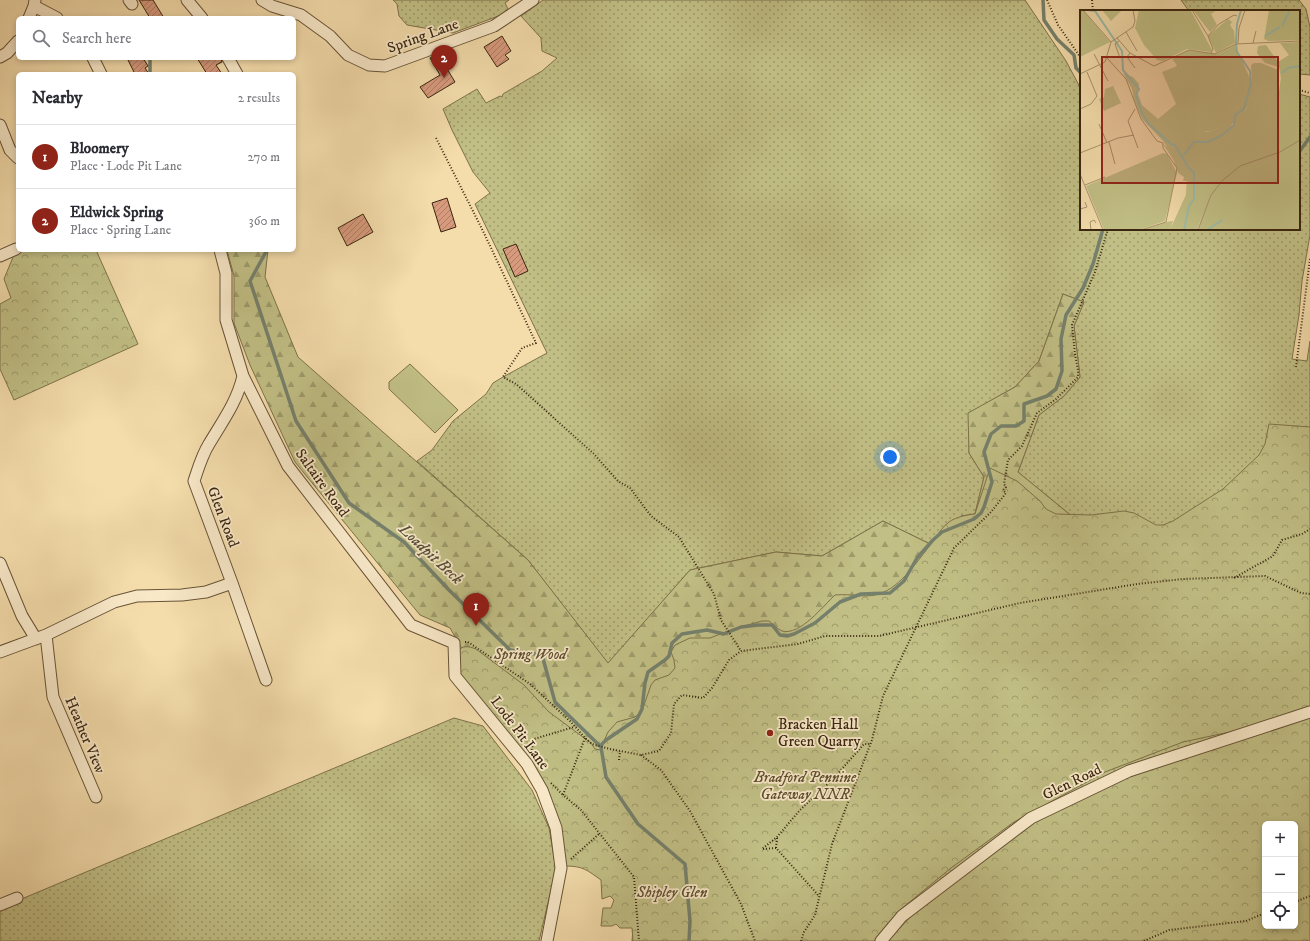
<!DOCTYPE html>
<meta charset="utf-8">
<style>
:root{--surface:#fff;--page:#f7f7f7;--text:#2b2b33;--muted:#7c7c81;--line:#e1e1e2;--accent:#8f2418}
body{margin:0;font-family:"IM FELL DW Pica",serif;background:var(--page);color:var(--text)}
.controls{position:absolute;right:12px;bottom:12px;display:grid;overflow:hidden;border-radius:6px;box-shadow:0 2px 6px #0003}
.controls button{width:36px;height:36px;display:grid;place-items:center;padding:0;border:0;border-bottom:1px solid var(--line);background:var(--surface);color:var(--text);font:20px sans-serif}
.you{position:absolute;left:890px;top:457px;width:14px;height:14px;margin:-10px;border:3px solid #fff;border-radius:50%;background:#1a73e8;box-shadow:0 0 0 6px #1a73e833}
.badge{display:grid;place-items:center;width:26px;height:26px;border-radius:50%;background:var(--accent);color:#fff;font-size:13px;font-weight:700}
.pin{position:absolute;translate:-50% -33px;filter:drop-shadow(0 1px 2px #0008)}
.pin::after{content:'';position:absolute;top:21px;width:14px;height:12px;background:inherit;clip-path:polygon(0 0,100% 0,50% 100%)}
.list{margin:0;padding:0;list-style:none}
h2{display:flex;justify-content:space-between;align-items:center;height:52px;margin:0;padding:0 16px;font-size:17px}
h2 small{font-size:13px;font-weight:400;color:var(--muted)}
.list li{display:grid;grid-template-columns:26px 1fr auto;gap:12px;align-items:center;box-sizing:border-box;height:64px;padding:0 16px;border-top:1px solid var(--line)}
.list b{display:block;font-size:15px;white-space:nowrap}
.list p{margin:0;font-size:13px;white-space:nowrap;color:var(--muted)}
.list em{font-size:13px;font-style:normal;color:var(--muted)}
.icon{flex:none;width:22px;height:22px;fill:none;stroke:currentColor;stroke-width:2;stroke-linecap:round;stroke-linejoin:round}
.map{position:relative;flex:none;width:1310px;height:941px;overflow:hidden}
.search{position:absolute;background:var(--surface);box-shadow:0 2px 6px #0003;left:16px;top:16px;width:280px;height:44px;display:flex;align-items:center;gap:10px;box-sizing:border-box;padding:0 14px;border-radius:6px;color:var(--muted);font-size:15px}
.panel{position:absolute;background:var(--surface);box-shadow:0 2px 6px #0003;left:16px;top:72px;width:280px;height:180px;border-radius:6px}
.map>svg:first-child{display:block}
.grass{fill:url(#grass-dots);stroke:#7e724a;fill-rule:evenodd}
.forest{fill:url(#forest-firs);stroke:#7e724a}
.park{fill:url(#park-crowns);stroke:#7e724a;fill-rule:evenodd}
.pitch{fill:#c1bf85;stroke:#7e724a}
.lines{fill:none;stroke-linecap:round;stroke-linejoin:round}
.stream{stroke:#75806c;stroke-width:3.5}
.building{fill:url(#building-hatch);stroke:#3a2610}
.minor-casing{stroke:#685437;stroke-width:13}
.path{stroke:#3a2610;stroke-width:2;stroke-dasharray:1 2;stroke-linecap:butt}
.minor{stroke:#f8e8c8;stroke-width:11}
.poi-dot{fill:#8f2418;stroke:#f8e8c8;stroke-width:1.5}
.labels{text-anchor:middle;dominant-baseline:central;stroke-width:3.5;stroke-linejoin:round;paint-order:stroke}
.street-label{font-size:15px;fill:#3a2610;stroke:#f8e8c8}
.park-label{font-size:15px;font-style:italic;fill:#5c4c2d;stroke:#f8e8c8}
.poi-label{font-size:15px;fill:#3a2610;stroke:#f8e8c8;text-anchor:start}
.water-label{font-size:16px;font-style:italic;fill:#524c36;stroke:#f8e8c8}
.inset-river{fill:none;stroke:#9cbcaa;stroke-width:2}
.inset-road{fill:none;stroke:#aa936d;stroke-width:1}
.view{fill:#8f2418;fill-opacity:0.15;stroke:#8f2418;stroke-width:2}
.inset-edge{fill:none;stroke:#3a2610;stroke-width:2}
</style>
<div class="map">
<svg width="1310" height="941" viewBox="0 0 1310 941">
<defs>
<pattern id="grass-dots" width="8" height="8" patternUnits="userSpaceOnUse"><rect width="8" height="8" fill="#c1bf85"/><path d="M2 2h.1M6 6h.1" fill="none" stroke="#9e9b6b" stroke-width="1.8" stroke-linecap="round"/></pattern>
<pattern id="forest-firs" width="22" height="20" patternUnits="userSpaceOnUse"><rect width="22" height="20" fill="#c1bf85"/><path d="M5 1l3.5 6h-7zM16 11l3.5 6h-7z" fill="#9e9b6b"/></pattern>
<pattern id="park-crowns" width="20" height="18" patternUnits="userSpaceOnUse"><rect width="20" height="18" fill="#c1bf85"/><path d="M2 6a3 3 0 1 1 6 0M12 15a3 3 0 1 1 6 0" fill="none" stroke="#9e9b6b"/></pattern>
<pattern id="building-hatch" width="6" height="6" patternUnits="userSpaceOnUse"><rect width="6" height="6" fill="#d79a7d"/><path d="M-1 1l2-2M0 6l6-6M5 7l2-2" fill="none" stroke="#af7d65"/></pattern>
</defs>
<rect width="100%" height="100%" fill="#f4dcab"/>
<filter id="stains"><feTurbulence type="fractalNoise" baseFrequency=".005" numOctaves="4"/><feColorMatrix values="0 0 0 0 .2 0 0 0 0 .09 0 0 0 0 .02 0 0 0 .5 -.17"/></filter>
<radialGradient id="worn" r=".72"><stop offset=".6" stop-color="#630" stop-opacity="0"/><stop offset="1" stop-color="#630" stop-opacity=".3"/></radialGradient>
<path class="grass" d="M393,0H509L505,3L508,9L501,15L453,33L407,25L399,16L397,4Z
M543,0H1025L1066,61L1081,89V229H1299V94L1310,97V235L1302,281L1299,315L1292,359L1307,361L1310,341V941H731L930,544L883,521L822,556L776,552L690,570L608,664L528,560L417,461L432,450L453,421L486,394L493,383L503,377L547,353L475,204L490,193L473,172L452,130L443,109L477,89L486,103L500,96L502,97L503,94L542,71L557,58L542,51L541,38L521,16ZM1063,294L1084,302L1074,326L1080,377L1064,396L1039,415L1018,472L1073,517L961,516L975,514L984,477L969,453V413L1015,387L1039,361ZM1265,824H1295V926H1265Z
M1181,0H1299L1306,9L1310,27V75L1299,74V11H1189Z
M454,718L483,726L532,790L549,828L556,869L539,941H0V908Z"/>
<path class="forest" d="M227,250H268L265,277L298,357L528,560L608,663L690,570L776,552L822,556L883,521L930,544C946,524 949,519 975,514L984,477L969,453L968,413L1015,387L1039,361L1063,294L1084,302L1074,326L1080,377L1064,396L1039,415L1018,472L1074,518L731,941H632L633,929L519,747L450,628L420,615L295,462L250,365L234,323V276Z"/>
<path class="park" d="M18,245V250H96L138,344L14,400L0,369V304L11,298L4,279Z
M1269,424L1310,427V707L1253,727L1183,742L1105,772L1014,822L951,868L900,910L874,941H633L632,928H620L616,924L612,926H601L603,908H611L614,900L610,896L602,899L601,880C587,870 583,866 565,866L549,801L461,679L456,652C463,645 468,646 476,649L524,685L549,712L591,743L595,749L600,750L608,732L617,722L635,717L642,711L651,685L655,680L669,675L675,668L674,660L671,652L675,645L690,638H710L733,629L762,621H769C773,624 777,629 782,631C800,636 823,606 835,595C853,593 867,600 884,592C904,583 921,556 935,539C939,533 943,526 949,522C956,517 966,515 975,514L990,468L1017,481L1040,501L1046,509L1056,514L1091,515L1124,511L1134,513L1156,525H1163L1173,521L1223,489L1259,455L1265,444Z
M1310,714V941H887L917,910L1014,834L1082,794L1147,765ZM1265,824H1295V926H1265Z"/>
<path class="pitch" d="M410,364L458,410L435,433L389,389V382Z"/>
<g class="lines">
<path class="stream" d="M1043,0L1044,20L1057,39L1074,55L1076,68L1081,73
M150,58V74
M1299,152L1310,137
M267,250L250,281L296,421L349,503L404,542L448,589L510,650L542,655L555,702L601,747L606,777L638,824L685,864L690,921L689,941
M601,747L602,744L606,740L637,719L642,709L645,683L648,672L665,660L669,656L672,643L682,634L707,630L724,634L741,627L758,625H772L780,635L787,636L794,634L815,623L840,602L861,594L890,593L904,581L917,558L933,540L942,532L974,519L981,513L984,507L992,482L984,452L991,434L1001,426H1016L1024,421V404L1047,396L1056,389L1062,371L1061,339L1066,315L1083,288L1093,264L1103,229"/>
</g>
<path class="building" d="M139,0H153L164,18H150Z
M502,36L511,51L505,55L509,59L497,67L484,47Z
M438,54L455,82L428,98L420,87L440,75L430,58Z
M127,58H143L148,66L145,68L149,74H135Z
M197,58H221L222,62L216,65L222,74H207Z
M447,198L456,227L441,232L432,203Z
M363,214L373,232L347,246L338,228Z
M516,244L528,271L515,277L503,249Z"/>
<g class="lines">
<defs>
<path id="minor" d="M129,0L132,4
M187,0L202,18
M262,0L272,6L301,15L330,36L348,55L369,65L385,66L494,26L533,0
M34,6L57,18
M29,18L34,6L35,0
M0,57L7,53L18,41
M93,58L101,74
M228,58L237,74
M0,125L10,150L18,158
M220,250L226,273V320L243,376L288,466L411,625L454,643L455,676L527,764L542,790L556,828L561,868L547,941
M0,256L16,249
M243,376C237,402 222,422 209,444C202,455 198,469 194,481L232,583L266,680
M0,563L22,616L36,639
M46,635L53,697L96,797
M0,652L46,635L114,602L137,596L182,595L206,592L232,583
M0,905L17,898
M881,941L902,916L1031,818L1129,771L1310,712"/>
</defs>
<use href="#minor" class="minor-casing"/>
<path class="path" d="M1047,0L1058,25L1081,58
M1092,0L1093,11
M1299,90L1310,93
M436,138L483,231L536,343L522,348L503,377L516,384L594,454L618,481L630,488L651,516L679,537L714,594L721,620L741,651
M1296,367L1310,259
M1234,578L1273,556L1282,540L1302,534L1310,529
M465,642H468L530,684L571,722L585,738L592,744L610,749L641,755L659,751L671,733L674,704L682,695L703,698L712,688L729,660L741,651L798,644L825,636H879L1020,603L1137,584L1183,579L1265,576L1301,593L1310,594
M585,738L563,795L581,810L634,877L639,941
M531,753L534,739L574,727
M641,755L661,770L690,811L741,904L755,941
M619,760L620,751
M551,783L563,795
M777,838L776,848L819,896
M776,848L762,849L777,837L800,810L833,779L864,744H870
M571,859L599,834
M1295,902L1310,896
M801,941L804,932L815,915L832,844L872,740L883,696L954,548L991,512L1006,493L1003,490L1006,487L1004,484L1008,460L1022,446L1037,413L1056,399L1078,377V370L1075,354L1072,325L1095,272L1108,229
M1144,941L1169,930L1246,921L1265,913"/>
<use href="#minor" class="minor"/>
</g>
<circle class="poi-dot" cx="770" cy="733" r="4"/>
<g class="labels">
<g class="street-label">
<text transform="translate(423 36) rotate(-20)">Spring Lane</text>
<text transform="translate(322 483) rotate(54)">Saltaire Road</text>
<text transform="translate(223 517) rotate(69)">Glen Road</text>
<text transform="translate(520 733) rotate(53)">Lode Pit Lane</text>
<text transform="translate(85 735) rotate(67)">Heather View</text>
<text transform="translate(1072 782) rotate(-26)">Glen Road</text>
</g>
<g class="park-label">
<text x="530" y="654">Spring Wood</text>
<text x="805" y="777">Bradford Pennine<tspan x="805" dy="17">Gateway NNR</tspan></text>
<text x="672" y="892">Shipley Glen</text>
</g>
<g class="poi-label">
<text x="778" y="724">Bracken Hall<tspan x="778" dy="17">Green Quarry</tspan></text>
</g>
<g class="water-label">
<text transform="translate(431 554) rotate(43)">Loadpit Beck</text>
</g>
</g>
<g transform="translate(1080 10)">
<rect width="220" height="220" fill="#f4dcab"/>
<path d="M0,0H3L30,32L0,47ZM22,0H42L31,11ZM59,0L111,1L132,40L131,42L107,39L83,51L77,50L64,35L55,18ZM113,0H137L131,4L137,15L130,22ZM189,0H220V30L188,31L184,29ZM148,9L152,12L150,15L154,21L155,33L136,43L128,26ZM220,32V220H118L125,196L117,220H108L140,117L132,121H126L104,136L78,109L96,94L82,62L95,57L97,55L92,49L108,40L137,44L155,35L172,73L171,55L174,53H181L198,60L197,95L201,68L199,57L185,53L177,43L178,36L186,35L198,52L209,45L200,33ZM165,87L167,88V98L158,110L165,116H151L154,111L152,102L161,95ZM83,143L87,144L97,163L85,211L59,220H24L6,176ZM93,211L90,220H62L86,212Z" fill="#c1bf85" fill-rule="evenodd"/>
<path d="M43,63L53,67L59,74L58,84L62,95L93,122L104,136L115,123L132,121L140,117L147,120L153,116L152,102L161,95L165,86L167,87V97L159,110L166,116L108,220H90L106,185L107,171L104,160L83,131L62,109L54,90L52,79Z" fill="#c1bf85"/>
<path d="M33,76L41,93L24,101L19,89L24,87L25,79ZM192,104L220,107V129L199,141L170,150L143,169L128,189L117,220H90L106,185L107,171H103L104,167L98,163L94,151L83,134L103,147L113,133L128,132L134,127L141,126L153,116L155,110L164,116L178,117L186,112ZM220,131V220H172L151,192L127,196L130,188L145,169L158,159Z" fill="#c1bf85"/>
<path class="inset-river" d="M7,0L15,1L42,41L43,60L59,79L56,85L62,103L69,114L91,134L95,135L108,157L114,163V189L109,196L104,220M202,16L210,0M185,26L200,17M202,63L208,58L220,56M103,146L114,132H128L141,126L154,115L155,105L164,99L171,74L170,61L157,42L156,32L157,14L161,0M127,220L142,210"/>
<path class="inset-road" d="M3,0L31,32M112,0L128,26L133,39L131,43M46,22L57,41M128,26L139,14L154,5L157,6M37,28L50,43L74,56L109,40L135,44L156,34L220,31M39,31L35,34L40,48M158,33L159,18L165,0M173,33L176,21M50,43L47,47L55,58M14,44L28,71M27,48L46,69L61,109L77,131L83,133V138L97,158L86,212L61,220M0,64L25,52L31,32L53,17L55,11L53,0M0,99L11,94L17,86L7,62M55,99L48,111L58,138M19,114L27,133M29,132L35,154M0,143L38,128L54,125M0,164L23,220M5,175L25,167M0,199L7,197L5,192M11,220L10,212L14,210L16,213M118,220L131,185L143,170L160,156L200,142L220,130"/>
<path class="view" d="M22,47H198V173H22Z"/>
<rect width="220" height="220" class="inset-edge"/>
</g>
<rect width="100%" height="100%" filter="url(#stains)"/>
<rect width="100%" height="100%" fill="url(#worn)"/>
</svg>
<div class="controls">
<button>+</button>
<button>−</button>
<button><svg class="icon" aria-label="locate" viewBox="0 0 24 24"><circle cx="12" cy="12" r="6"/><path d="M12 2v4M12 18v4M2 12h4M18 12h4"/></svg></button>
</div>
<div class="you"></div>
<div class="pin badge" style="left:476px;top:626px">1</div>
<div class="pin badge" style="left:444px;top:78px">2</div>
<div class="search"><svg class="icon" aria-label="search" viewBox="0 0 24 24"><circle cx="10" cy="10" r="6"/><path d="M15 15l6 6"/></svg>Search here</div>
<section class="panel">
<h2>Nearby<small>2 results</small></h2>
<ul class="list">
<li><span class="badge">1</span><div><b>Bloomery</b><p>Place · Lode Pit Lane</p></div><em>270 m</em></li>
<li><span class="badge">2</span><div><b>Eldwick Spring</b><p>Place · Spring Lane</p></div><em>360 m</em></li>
</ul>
</section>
</div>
